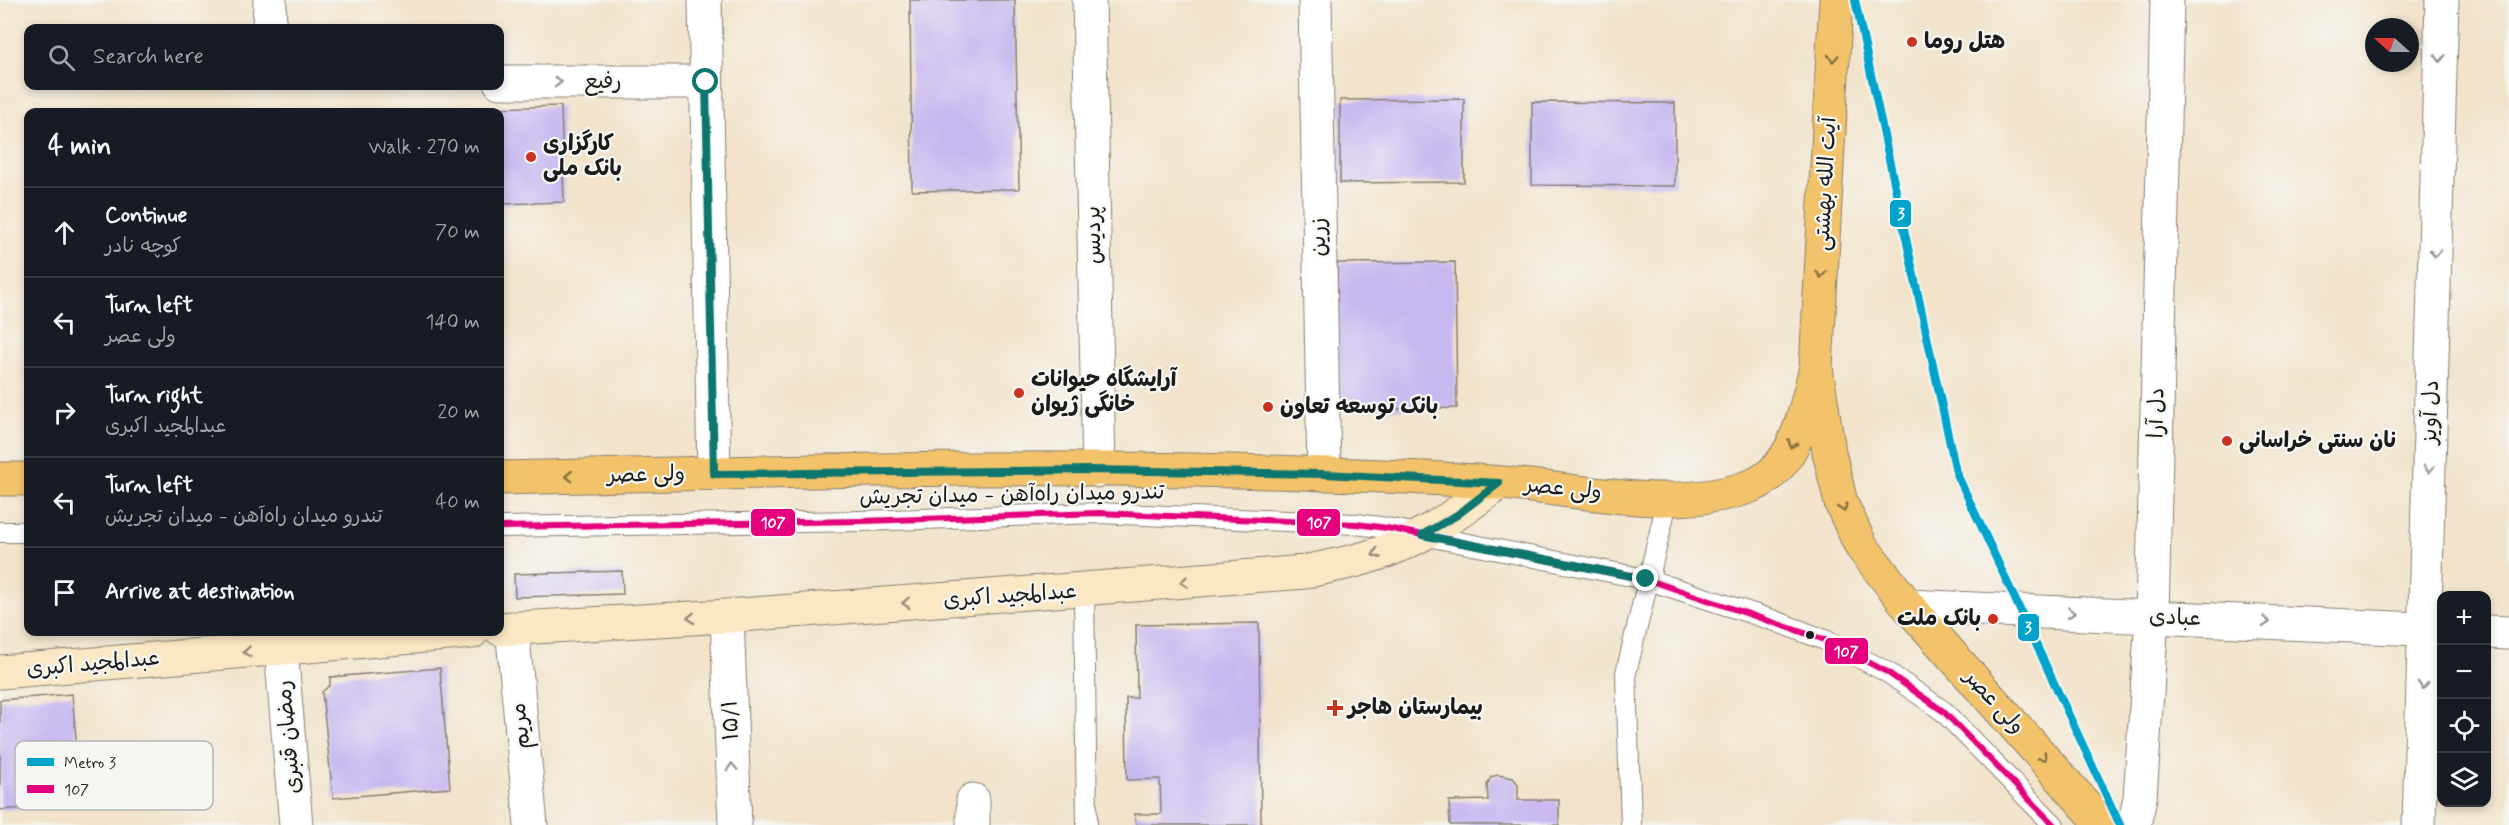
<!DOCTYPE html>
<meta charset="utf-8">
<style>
:root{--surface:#171b24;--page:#242831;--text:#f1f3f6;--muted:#9ea1a6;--line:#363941}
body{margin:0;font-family:Mynerve,"Playpen Sans Arabic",sans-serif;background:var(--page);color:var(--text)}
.controls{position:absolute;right:18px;bottom:18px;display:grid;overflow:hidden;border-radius:12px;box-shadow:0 3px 9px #0003}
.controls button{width:54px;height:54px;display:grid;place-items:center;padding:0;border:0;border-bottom:2px solid var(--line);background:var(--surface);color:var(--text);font:30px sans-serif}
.compass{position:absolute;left:2365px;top:18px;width:54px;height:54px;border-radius:50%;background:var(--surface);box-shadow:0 3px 9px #0003;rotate:291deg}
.stop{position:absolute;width:18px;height:18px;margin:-14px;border:4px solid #0f766e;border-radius:50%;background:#fff}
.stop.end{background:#0f766e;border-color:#fff;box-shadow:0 2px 6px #0008}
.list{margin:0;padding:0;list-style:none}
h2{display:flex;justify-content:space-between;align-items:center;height:78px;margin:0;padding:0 24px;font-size:26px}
h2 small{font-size:20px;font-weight:400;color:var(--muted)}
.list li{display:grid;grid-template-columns:39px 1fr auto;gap:18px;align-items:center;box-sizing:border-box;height:90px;padding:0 24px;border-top:2px solid var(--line)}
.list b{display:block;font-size:22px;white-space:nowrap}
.list p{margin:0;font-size:20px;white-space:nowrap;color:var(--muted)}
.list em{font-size:20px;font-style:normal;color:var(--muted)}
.icon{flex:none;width:33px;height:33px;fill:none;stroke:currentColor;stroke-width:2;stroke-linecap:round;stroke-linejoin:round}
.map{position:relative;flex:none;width:2509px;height:825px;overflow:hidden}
.search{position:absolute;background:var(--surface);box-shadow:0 3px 9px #0003;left:24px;top:24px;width:480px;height:66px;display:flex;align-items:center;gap:15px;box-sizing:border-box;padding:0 21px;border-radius:12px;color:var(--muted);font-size:22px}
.panel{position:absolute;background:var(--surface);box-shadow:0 3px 9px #0003;left:24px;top:108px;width:480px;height:528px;border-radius:12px}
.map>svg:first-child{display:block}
.building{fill:#c8b8f0}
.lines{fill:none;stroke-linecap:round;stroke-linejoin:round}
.lane-casing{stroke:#878073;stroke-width:22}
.street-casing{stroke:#878073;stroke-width:35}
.secondary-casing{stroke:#878073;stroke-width:35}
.primary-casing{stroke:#878073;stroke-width:35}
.lane{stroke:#fff;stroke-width:20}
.street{stroke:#fff;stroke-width:33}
.secondary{stroke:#fae7c3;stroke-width:33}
.primary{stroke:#f2c36a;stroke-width:33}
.bus-1-casing{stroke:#f6f6f2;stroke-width:10}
.bus-1{stroke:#e5007d;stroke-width:6}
.metro-1-casing{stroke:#f6f6f2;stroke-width:12}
.metro-1{stroke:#01a3cb;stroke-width:8}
.oneway{stroke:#877043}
.oneway2{stroke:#999}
.oneway3{stroke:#968c78}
.route{stroke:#0f766e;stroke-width:8}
.poi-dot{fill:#c8321e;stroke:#f6f6f2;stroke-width:2}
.bus-dot{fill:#1c1c1c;stroke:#f6f6f2;stroke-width:2}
.labels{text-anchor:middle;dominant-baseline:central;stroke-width:4.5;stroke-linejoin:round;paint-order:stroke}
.poi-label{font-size:22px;font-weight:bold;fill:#1c1c1c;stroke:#f6f6f2;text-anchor:start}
.street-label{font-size:22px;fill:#1c1c1c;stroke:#f6f6f2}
.key{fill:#f6f6f2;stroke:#b5b5b2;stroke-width:1.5}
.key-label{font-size:16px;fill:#1c1c1c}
.line-badge{stroke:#f6f6f2;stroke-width:2}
.badge-label{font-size:16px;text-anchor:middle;font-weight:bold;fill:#fff}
</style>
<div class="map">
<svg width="2509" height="825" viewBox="0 0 2509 825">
<rect width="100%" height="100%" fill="#f6f6f2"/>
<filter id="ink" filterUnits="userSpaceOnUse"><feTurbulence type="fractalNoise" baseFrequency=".0167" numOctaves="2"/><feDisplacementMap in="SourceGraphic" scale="12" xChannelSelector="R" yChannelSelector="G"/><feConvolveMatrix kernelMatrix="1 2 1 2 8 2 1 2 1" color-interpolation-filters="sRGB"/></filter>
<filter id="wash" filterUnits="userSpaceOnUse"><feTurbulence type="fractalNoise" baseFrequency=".008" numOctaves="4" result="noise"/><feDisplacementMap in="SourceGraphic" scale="24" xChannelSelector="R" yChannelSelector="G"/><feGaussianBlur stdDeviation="1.35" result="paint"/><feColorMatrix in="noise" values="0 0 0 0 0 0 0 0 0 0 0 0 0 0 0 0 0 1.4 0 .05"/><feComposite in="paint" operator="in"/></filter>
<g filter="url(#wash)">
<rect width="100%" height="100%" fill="#f2e3ca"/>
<g id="blocks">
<path class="building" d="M910,0H1015L1019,189L912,191Z
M1464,99V182L1340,183V100Z
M1532,102L1675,103V186L1532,185Z
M561,106L564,202L500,204V112H490V108Z
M1455,262L1457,408L1338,410L1337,263Z
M622,571L623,594L515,597L514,574Z
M1259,623L1261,825H1136L1135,814H1161L1160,779L1127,780L1126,698H1137L1136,625Z
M440,668L450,788L333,798L322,692L330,685V677Z
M72,694L82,804L0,810V700Z
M1498,775L1513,778L1518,784V800H1559V825H1450L1449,801L1488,800L1487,785L1491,777Z"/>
</g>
</g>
<g filter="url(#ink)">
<use href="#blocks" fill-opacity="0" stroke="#878073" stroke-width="1.5"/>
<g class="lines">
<defs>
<path id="lane" d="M500,527L863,521L1099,513L1356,524L1387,528L1646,579L1775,621L1825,640L1887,672L1943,711L2054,825
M0,532H28
M1084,590L1087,825
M1631,825L1626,673L1668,498"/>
<path id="street" d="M705,0L714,474
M1089,0L1099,471
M1315,0L1324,474
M269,28L270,0
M500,82H706
M1908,606L2442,630
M727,616L735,825
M512,628L531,825
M2486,632L2509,633
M281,649L296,825
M973,800V825
M2134,825L2140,798L2152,617L2167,0
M2419,825L2442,0"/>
<path id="secondary" d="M500,629L727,616L1305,572C1325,567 1345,564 1365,558C1415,544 1458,514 1499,483
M0,672L472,632"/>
<path id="primary" d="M1836,0L1816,368L1829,452L1841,503L1861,546L1908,606L2103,825
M500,478C775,472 1051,463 1326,474C1384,476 1443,478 1501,483C1578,489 1677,514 1751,486C1797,468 1805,410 1816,368
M0,479H28"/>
</defs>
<use href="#lane" class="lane-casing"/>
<use href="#street" class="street-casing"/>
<use href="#secondary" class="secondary-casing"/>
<use href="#primary" class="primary-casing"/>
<use href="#lane" class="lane"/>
<use href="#street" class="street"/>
<use href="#secondary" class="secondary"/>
<use href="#primary" class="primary"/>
<defs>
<path id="bus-1" d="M500,527L863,521L1099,513L1356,524L1387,528L1646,579L1825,640L1887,672L1943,711L2054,825"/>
</defs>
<use href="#bus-1" class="bus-1-casing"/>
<use href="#bus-1" class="bus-1"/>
<defs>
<path id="metro-1" d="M1855,0L1956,472L2120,825"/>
</defs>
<use href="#metro-1" class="metro-1-casing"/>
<use href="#metro-1" class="metro-1"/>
</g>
<defs><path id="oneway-chevron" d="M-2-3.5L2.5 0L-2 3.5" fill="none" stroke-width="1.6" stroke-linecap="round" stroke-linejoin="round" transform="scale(1.5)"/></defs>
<g class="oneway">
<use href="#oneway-chevron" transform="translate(1833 58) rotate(93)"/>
<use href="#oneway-chevron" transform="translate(1821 274) rotate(93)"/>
<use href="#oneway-chevron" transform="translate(1792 444) rotate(114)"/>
<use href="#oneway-chevron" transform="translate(569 476) rotate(179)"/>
<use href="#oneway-chevron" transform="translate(1843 508) rotate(70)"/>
<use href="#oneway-chevron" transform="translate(2043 757) rotate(48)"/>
</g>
<g class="oneway2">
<use href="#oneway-chevron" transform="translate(2440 58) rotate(92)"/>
<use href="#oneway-chevron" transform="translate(558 82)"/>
<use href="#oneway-chevron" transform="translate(2435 253) rotate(92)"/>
<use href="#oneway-chevron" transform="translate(2429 469) rotate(92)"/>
<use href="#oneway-chevron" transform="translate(2071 613) rotate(3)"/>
<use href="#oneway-chevron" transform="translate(2266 622) rotate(3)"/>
<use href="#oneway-chevron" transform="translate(2423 685) rotate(92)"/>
<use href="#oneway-chevron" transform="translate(732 767) rotate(-92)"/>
</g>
<g class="oneway3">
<use href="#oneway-chevron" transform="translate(1376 554) rotate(158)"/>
<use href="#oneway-chevron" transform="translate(1184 582) rotate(175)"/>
<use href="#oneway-chevron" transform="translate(906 603) rotate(176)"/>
<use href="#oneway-chevron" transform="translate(691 618) rotate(177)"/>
<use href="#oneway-chevron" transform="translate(247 652) rotate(176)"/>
</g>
</g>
<g class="lines" filter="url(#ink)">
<path class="route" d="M706,82L714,474L1092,470L1324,474L1499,483L1457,515L1422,535L1646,579"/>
</g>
<g class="poi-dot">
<circle cx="1912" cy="42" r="6"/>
<circle cx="531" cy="157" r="6"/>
<circle cx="1019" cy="393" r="6"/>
<circle cx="1268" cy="407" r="6"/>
<circle cx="2227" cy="441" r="6"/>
<circle cx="1993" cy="619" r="6"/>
<path d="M1332 699h6v6h6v6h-6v6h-6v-6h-6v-6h6z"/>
</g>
<circle class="bus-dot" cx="1810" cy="635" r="5"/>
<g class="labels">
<g class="poi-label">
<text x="1924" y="42">هتل روما</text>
<text x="543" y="144">کارگزاری<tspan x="543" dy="25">بانک ملی</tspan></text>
<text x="1031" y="380">آرایشگاه حیوانات<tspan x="1031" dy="25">خانگی ژیوان</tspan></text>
<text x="1280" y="407">بانک توسعه تعاون</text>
<text x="2239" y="441">نان سنتی خراسانی</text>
<text x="1981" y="619" text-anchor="end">بانک ملت</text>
<text x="1348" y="708">بیمارستان هاجر</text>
</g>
<g class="street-label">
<text x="603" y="82">رفیع</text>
<text transform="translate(1826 184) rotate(-87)">آیت الله بهشتی</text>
<text transform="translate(1094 235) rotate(-91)">پردیس</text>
<text transform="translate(1319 237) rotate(-91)">زرین</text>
<text transform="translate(2431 412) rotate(-88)">دل آویز</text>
<text transform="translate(2157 413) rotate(-89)">دل آرا</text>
<text transform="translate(646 475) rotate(-1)">ولی عصر</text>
<text transform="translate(1563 489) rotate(6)">ولی عصر</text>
<text transform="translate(1012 495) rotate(-1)">تندرو میدان راه‌آهن - میدان تجریش</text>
<text transform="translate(1010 596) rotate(-4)">عبدالمجید اکبری</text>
<text transform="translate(2175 618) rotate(3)">عبادی</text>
<text transform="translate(93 664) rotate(-5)">عبدالمجید اکبری</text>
<text transform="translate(1994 702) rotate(48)">ولی عصر</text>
<text transform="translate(731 720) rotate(-92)">۱۵/۱</text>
<text transform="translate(521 726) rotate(-96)">مریم</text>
<text transform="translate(289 737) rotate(-95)">رمضان قنبری</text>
</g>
</g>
<rect x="15" y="741" width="198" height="69" rx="9" class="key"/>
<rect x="27" y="758" width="27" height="8" fill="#01a3cb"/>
<rect x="27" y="785" width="27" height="8" fill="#e5007d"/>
<g class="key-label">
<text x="64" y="768">Metro 3</text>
<text x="64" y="795">107</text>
</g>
<g class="line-badge">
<rect x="1889" y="199" width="23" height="29" rx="6" fill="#01a3cb"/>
<rect x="1296" y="508" width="45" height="29" rx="6" fill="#e5007d"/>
<rect x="750" y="508" width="46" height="29" rx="6" fill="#e5007d"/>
<rect x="2017" y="613" width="23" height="29" rx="6" fill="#01a3cb"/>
<rect x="1824" y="637" width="45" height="28" rx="6" fill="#e5007d"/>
</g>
<g class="badge-label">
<text x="1901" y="219">3</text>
<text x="1319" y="528">107</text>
<text x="773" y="528">107</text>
<text x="2028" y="633">3</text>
<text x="1846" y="657">107</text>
</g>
</svg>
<div class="controls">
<button>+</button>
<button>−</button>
<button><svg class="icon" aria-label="locate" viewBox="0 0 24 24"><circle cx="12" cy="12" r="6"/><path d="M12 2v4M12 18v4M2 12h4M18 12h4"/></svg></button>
<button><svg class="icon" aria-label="layers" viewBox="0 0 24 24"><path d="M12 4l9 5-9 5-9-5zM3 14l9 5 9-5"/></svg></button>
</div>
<svg class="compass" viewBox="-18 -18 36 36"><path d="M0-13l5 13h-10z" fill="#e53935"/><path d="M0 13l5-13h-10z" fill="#9ea1a6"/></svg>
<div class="stop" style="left:706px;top:82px"></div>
<div class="stop end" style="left:1646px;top:579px"></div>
<div class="search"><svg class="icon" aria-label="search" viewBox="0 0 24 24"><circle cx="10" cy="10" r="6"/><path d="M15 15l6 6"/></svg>Search here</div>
<section class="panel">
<h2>4 min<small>Walk · 270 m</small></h2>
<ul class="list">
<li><svg class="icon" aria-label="ahead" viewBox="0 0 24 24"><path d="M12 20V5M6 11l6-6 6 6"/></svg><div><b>Continue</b><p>کوچه نادر</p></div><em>70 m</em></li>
<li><svg class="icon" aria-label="left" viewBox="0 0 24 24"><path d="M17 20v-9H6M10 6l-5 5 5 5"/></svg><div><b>Turn left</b><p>ولی عصر</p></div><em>140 m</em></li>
<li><svg class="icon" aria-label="right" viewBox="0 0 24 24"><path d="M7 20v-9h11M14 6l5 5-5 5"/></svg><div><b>Turn right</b><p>عبدالمجید اکبری</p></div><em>20 m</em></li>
<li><svg class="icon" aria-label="left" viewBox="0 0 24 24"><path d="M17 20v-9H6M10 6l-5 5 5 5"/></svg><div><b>Turn left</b><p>تندرو میدان راه‌آهن - میدان تجریش</p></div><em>40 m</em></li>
<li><svg class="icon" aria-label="arrive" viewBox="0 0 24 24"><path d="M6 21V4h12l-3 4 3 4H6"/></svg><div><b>Arrive at destination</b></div></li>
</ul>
</section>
</div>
